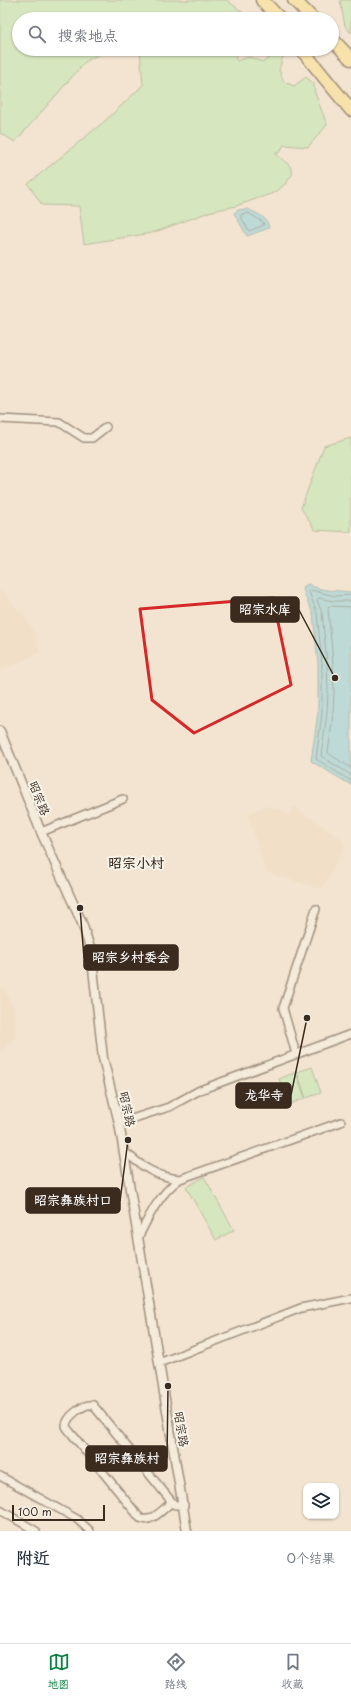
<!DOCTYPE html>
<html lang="zh">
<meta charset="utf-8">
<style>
:root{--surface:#fff;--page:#f6f6f7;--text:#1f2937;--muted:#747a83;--line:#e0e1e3;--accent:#0b8043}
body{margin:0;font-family:"Playpen Sans","LXGW WenKai TC",sans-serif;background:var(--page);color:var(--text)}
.controls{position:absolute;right:12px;bottom:12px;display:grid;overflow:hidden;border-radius:8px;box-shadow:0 1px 3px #0004}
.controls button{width:36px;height:36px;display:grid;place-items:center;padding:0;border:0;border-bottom:1px solid var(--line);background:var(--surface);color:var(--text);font:20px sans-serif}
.scale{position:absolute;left:12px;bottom:10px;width:93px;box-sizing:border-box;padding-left:4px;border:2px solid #3b2a1e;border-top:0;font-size:11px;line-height:14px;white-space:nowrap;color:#3b2a1e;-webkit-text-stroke:3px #f7f3e8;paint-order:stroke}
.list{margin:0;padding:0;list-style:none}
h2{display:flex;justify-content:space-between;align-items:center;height:52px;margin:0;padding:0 16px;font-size:17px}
h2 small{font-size:13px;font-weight:400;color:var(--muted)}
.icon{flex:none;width:22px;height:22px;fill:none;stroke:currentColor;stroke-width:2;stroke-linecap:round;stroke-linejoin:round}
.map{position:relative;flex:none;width:351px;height:1531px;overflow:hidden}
.search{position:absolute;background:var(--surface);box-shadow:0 1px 3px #0004;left:12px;right:12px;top:12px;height:44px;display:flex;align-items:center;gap:10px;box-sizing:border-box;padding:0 14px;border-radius:22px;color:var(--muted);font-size:15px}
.sheet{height:112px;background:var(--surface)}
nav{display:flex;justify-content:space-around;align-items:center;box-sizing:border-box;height:56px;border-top:1px solid var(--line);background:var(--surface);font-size:11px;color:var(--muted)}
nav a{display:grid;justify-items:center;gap:2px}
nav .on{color:var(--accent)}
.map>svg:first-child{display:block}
.built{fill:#efdabf}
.green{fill:#b3e9ac;stroke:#778a65}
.water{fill:#7fcedd;stroke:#648c91}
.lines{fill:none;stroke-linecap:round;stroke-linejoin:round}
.shore{stroke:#566c6a;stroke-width:1}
.minor-casing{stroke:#3b2a1e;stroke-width:10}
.tertiary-casing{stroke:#3b2a1e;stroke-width:11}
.motorway-casing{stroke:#3b2a1e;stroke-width:15}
.minor{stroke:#f7f3e8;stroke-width:7}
.tertiary{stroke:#f7f3e8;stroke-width:8}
.motorway{stroke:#fedf80;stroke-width:12}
.marked{fill:none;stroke:#d62828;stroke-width:3;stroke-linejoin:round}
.labels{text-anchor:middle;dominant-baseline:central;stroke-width:4;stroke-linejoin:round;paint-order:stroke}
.street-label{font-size:12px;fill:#3b2a1e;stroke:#f7f3e8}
.quarter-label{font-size:14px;font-weight:bold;fill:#3b2a1e;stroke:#f7f3e8}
.leader{fill:none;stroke:#3b2a1e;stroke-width:1.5}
.callout-dot{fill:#3b2a1e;stroke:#f7f3e8;stroke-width:1.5}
.callout{fill:#3b2a1e;stroke:#3b2a1e;stroke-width:1.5}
.callout-label{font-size:13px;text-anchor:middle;font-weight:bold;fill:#fff}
</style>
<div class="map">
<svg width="351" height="1531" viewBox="0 0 351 1531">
<rect width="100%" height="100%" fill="#f2e4d0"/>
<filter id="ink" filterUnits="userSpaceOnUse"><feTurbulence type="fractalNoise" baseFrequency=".025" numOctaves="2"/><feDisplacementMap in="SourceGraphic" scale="8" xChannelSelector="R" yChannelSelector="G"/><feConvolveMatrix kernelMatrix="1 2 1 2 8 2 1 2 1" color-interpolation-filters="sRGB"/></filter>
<g filter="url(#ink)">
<path class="built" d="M0,589L23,616L35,634L40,652L0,670Z
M264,806L282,810L289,815L294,807L341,839L345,844L328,879L321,889L266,872L248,814Z
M0,987L5,991L14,1009L16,1036L0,1052Z"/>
<path class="green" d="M0,0H227L248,17L247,19H19V49H110L86,61L15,142L0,133Z
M340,0H351V33L345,26Z
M140,49H236L234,53L237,61L249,57L263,62L283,49H285L279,70L284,82L294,86L306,77L314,84L315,93L327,125L308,147L284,145L279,153H275L289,165L293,173L286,183L276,192L236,206L212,211L152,233L84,244L79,206L42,205L28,184L106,120L143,85Z
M351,438V532L315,530L301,508L324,446Z
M312,1067L321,1093L306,1098L297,1072Z
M296,1072L305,1098L288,1105L279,1079Z
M204,1177L234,1230L216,1240L186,1187Z"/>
<path class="water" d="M248,209C257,214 268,217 269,228L247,236L234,213L238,210Z
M308,584C322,592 336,590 351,592V785L311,761L318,712V664L313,613L305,596L303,587Z"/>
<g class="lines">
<path class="shore" d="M242,214L248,213L263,222L264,225L249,231L241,217Z
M351,595L334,596L311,590L309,592L317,613L322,663V713L316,759L351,781
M351,601H333L319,598L317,600L322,613L327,663L328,692L327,713L321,756L351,775
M351,607L329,606L328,608L333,662L334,692L333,714L328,753L351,768"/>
<defs>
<path id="minor" d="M0,419L59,422L84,438H92L106,427
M41,832L123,799
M296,1054L283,1008L316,909
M119,1123L169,1107L200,1090L351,1034
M124,1151C141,1166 156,1177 180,1179C159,1194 149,1216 138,1238
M180,1179L341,1122
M159,1363L301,1308L351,1298
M0,1476L77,1519L90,1531
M172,1502C163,1509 151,1524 140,1518L67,1428L66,1426C66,1417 84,1403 93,1405L172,1502L175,1505H184
M0,1510L36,1531"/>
<path id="tertiary" d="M0,731L41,832L82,923L91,951L103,1058L119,1123L187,1531"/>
<path id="motorway" d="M262,0L280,19
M294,0L313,19
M332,39L351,59
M301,49L351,110"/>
</defs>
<use href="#minor" class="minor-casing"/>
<use href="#tertiary" class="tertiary-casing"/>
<use href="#motorway" class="motorway-casing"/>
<use href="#minor" class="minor"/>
<use href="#tertiary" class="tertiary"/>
<use href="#motorway" class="motorway"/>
</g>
</g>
<path d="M0 0H351V1531H0ZM273,598L291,685L194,733L152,700L140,609Z" fill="#f2e4d0" fill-opacity=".55" fill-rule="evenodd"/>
<path class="marked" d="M273,598L291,685L194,733L152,700L140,609Z"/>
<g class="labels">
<g class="street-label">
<text transform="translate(40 798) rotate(68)">昭宗路</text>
<text transform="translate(128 1109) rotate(78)">昭宗路</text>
<text transform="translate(182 1429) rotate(80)">昭宗路</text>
</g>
<g class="quarter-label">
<text x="136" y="862">昭宗小村</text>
</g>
</g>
<path class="leader" d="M335 678L299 610M80 908L84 958M307 1018L291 1095M128 1140L120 1201M168 1386L167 1458"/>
<g class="callout-dot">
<circle cx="335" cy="678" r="4"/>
<circle cx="80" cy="908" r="4"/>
<circle cx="307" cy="1018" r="4"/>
<circle cx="128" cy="1140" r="4"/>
<circle cx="168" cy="1386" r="4"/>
</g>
<g class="callout">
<rect x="231" y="597" width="68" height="25" rx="4"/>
<rect x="84" y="945" width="94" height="25" rx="4"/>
<rect x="236" y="1083" width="55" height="25" rx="4"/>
<rect x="26" y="1188" width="94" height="25" rx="4"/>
<rect x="86" y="1446" width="81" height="25" rx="4"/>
</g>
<g class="callout-label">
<text x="265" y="614">昭宗水库</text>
<text x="131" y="962">昭宗乡村委会</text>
<text x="264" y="1100">龙华寺</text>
<text x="73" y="1205">昭宗彝族村口</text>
<text x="127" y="1463">昭宗彝族村</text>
</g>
</svg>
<div class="controls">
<button><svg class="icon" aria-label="layers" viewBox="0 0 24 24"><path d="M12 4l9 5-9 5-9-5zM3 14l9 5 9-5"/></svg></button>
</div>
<div class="scale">100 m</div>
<div class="search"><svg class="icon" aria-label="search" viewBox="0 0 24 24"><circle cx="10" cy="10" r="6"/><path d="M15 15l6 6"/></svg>搜索地点</div>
</div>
<section class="sheet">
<h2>附近<small>0个结果</small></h2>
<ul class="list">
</ul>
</section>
<nav>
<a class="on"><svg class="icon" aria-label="map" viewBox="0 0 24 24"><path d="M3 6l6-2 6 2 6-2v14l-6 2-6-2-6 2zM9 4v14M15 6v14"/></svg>地图</a>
<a><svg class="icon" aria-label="directions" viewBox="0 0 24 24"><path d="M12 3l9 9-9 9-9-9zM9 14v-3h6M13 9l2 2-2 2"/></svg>路线</a>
<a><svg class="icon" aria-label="saved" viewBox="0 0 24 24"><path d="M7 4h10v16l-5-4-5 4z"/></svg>收藏</a>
</nav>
